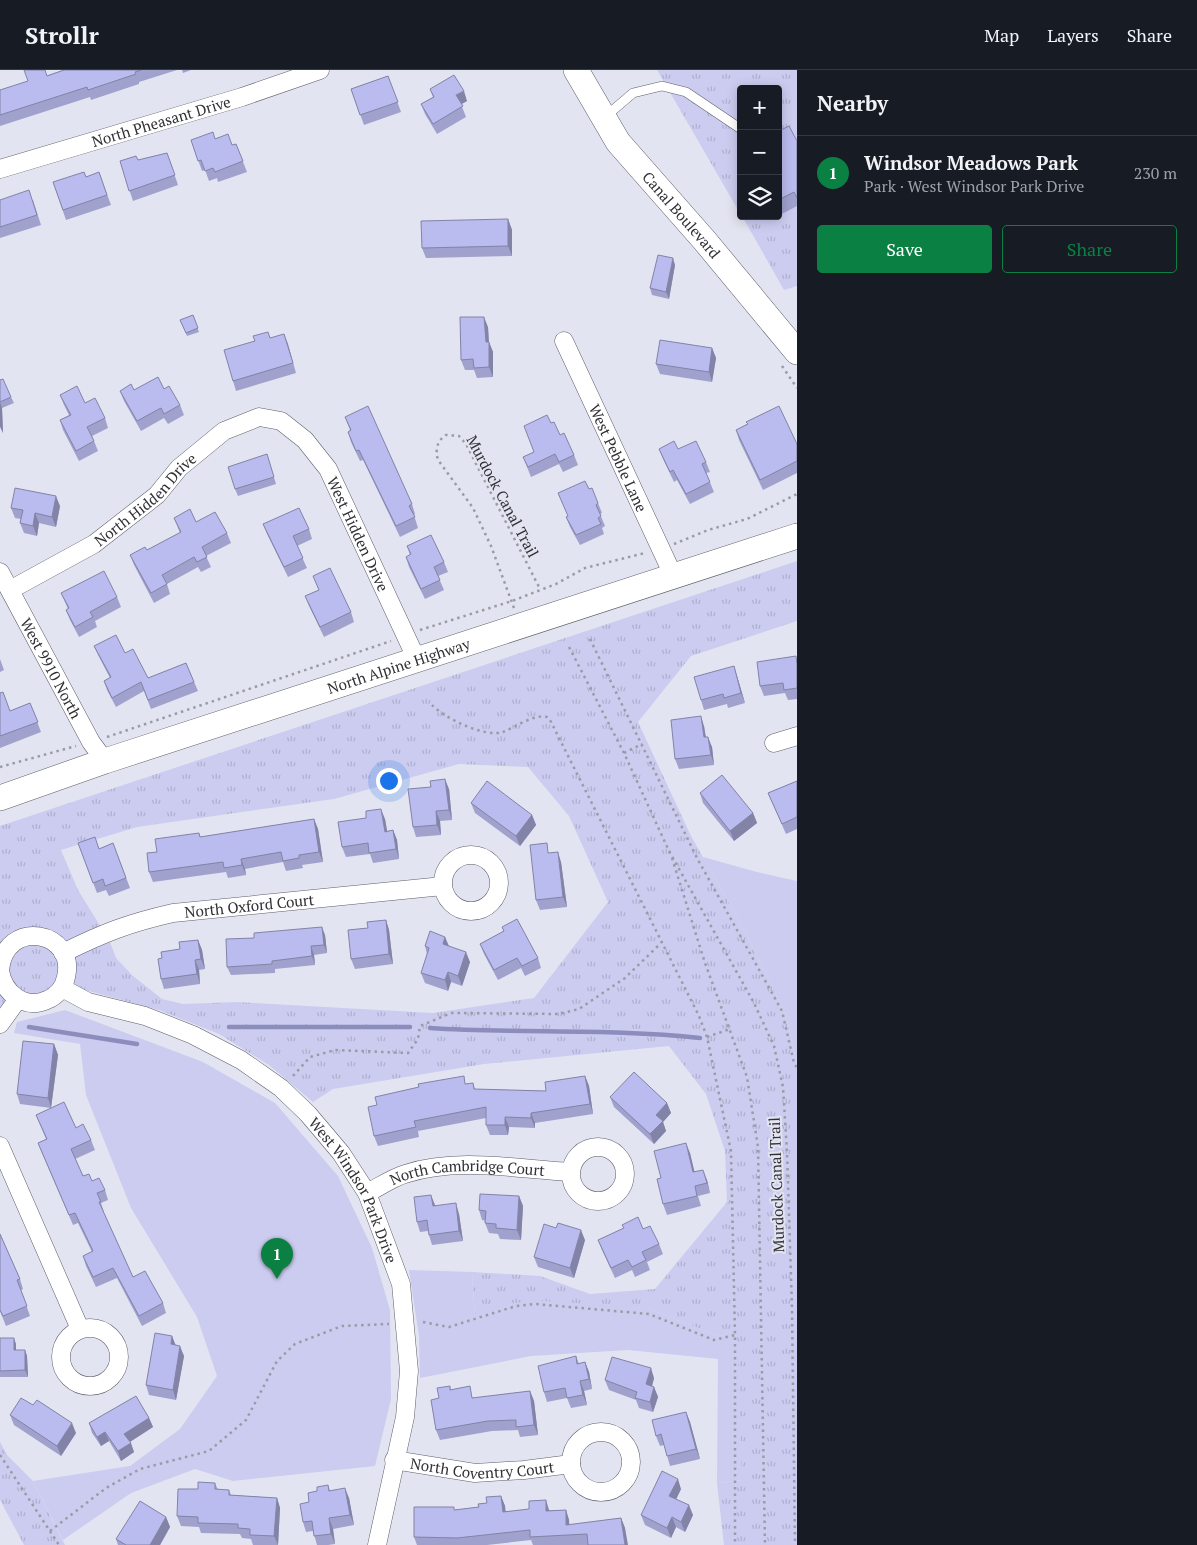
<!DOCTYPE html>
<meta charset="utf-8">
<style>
:root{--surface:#171b24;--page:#20242c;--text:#f1f3f6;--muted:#9ea1a6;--line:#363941;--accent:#0b8043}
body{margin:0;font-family:"PT Serif",serif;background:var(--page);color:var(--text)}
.controls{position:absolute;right:15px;top:15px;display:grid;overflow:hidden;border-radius:5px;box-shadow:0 2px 12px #0003}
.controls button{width:45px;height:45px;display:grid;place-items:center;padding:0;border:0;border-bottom:1px solid var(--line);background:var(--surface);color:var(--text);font:25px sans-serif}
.you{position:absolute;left:388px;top:710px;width:18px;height:18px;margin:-12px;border:4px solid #fff;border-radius:50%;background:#1a73e8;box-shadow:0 0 0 8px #1a73e833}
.badge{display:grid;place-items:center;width:32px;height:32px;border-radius:50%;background:var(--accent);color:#fff;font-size:16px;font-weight:700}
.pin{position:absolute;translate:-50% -41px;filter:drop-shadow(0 1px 2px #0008)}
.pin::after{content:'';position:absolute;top:26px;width:18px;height:15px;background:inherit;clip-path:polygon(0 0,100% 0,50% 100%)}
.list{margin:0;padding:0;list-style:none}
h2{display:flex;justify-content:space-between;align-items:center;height:65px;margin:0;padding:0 20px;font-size:21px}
h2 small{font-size:16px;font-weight:400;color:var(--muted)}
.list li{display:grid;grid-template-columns:32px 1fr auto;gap:15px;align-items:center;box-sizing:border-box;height:75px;padding:0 20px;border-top:1px solid var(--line)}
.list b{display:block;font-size:19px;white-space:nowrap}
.list p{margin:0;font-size:16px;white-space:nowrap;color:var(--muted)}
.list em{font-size:16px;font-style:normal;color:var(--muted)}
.actions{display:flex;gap:10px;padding:15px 20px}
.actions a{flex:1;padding:11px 0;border:1px solid var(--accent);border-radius:5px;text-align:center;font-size:18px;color:var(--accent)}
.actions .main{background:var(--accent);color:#fff}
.icon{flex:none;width:28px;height:28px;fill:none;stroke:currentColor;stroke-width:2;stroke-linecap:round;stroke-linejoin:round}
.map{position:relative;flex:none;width:797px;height:1475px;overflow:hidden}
header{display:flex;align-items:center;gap:30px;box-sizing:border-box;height:70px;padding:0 25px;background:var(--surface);border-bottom:1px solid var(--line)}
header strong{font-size:24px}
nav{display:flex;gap:28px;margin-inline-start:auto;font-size:18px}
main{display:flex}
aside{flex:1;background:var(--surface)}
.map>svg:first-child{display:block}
.grass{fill:url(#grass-tufts);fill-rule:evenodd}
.green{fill:#cbccf0}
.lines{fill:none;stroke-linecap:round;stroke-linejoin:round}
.stream{stroke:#8c8dbd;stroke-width:4.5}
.lane-casing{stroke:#5d5e69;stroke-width:10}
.street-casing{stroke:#5d5e69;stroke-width:19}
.secondary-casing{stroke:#5d5e69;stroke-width:26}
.path{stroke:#9a9ba5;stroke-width:2.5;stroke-dasharray:2.5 4;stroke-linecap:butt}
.lane{stroke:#fff;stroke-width:9}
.street{stroke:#fff;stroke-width:18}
.secondary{stroke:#fff;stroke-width:25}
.wall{fill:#a0a1cd}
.shaded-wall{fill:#8283a7}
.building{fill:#babbee;stroke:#8283a7}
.labels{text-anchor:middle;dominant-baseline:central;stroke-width:4;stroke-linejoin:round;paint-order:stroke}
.street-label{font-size:15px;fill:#303035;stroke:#e3e4f1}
</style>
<header>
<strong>Strollr</strong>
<nav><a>Map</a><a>Layers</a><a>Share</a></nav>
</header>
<main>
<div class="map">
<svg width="797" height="1475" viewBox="0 0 797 1475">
<defs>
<pattern id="grass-tufts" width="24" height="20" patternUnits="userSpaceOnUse" patternTransform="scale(1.25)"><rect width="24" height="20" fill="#cbccf0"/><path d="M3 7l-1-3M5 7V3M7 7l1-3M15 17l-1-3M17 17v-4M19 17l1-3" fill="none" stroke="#afb0ce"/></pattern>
</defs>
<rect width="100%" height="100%" fill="#e3e4f1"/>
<path class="grass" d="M657,0H797V216L784,220L742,146H778V19H741V145Z
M797,491V551L691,586L638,652L691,766L745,861L786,945L797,994V1475H724L717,1413L741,1410L731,1260L725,1265L718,1266L647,1238L515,1233L475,1249L472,1202L540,1206L590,1224L655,1219L727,1132L725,1081L706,1024L669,976L484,994L333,1019L313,1032L269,995L219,964L159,940L85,920L0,942V756ZM459,694L528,697L569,746L608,832L534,928L433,943L236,932L183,934L162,929L132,905L116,888L110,872L78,820L61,780L137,757L334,729Z
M0,1372L7,1385L33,1411L65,1475H24L0,1430Z"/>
<path class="green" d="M703,787L757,802L797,811V994L786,945L745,861Z
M65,940L203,992L275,1033L338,1106L372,1178L390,1240L391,1329L375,1396L233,1411L195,1399L131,1423L63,1470L33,1411L130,1396L180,1359L217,1306L197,1247L131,1138L86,1025L80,974L14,963L17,952Z
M409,1200L472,1202L475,1249L515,1233L534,1230L647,1238L718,1266L725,1265L731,1260L738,1275L742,1410L717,1413L718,1289L628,1280L531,1286L420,1308L419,1266Z"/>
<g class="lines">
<path class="stream" d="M29,957L137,974
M229,957H410
M430,958C520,964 610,958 700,968"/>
<defs>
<path id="lane" d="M605,47L633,23L662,16L686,22L741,59"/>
<g id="street">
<path id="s1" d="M0,99L242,27L320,0"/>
<path id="s2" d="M564,271L673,505"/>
<path id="s3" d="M0,502L91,672L105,691"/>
<path id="s4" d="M10,520L94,474L157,425L179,398L224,361L259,347L281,351L305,370L328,399L417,590"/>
<path d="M774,673L797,666"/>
<circle cx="471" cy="813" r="28"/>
<path id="s5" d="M63,883C103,863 129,853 173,843L443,816"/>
<path d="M0,900C5,847 77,861 66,907C64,917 57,926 47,930C24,940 4,923 0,901"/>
<path id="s6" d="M62,918L88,932L145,946L193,965L241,990L281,1018L308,1044L341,1083L367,1123L401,1214L409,1301L405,1347L377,1475"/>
<path d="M0,954L18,929"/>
<path d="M0,1076L80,1259"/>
<circle cx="598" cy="1104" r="27"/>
<path id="s7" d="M367,1123C379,1117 392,1108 405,1104C457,1087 517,1099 571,1102"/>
<circle cx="90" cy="1287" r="29"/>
<circle cx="601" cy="1392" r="30"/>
<path id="s8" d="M394,1390L475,1403L524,1400L571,1394"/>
</g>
<g id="secondary">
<path id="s9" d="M576,0L618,72L705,171L797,282"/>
<path id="s10" d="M0,728L105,691L797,466"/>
</g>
</defs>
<use href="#lane" class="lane-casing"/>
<use href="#street" class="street-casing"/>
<use href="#secondary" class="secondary-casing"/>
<path class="path" d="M782,296L797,318
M674,474L708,460L747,449L797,424
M514,538L491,476L473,438L438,390C435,379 437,371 446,365L459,366L466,374L539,517
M420,560L512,531L556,514L585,498L645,483
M590,569L697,788L782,941L794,993L797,998
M569,577L624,683L669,781L754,933L774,976L783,1017L787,1082L792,1238L795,1475
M432,635C444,648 485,668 503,662C516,657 533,644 547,647L550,650L699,946L707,967L731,1081L735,1265V1475
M107,667L391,571
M624,683L642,674
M0,697L76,676
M672,788L705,893L747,1007L758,1077L765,1475
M707,967L730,959
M293,1006L310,987L335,980L408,983L418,969L420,956L451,943L559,944L579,939L625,908L661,873
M423,1252L449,1257L516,1236L535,1234L649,1244L714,1270L735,1265
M0,1385L59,1475
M50,1461L106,1418L140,1399L209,1381L246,1350L277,1291L295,1274L342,1256L389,1254"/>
<use href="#lane" class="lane"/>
<use href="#street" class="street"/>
<use href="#secondary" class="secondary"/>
</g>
<path class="wall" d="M64,0H177L139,12V14L91,30L90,27L0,56V20Z
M182,0H191L183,3Z
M388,6L401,42L364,55L351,19Z
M430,19L467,31L461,34L466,47L437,64L425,44L421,34L433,27Z
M778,55L781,60L797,71V136L778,146Z
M215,69L232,75L236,74L247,102L218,112L217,108L209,111L205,100L202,101L191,70Z
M167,83L178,115L133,131L120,91L138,90Z
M99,102L111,135L66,150L53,112L86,107Z
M0,130H33L41,155L0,168Z
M508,149L512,160V186L426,188L422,178Z
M675,195L669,229L652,225L650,218Z
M193,245L199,262L187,266L180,250Z
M488,257L489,272L493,282V307L477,308L474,300H465L461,290Z
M284,264L296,303L236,321L233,311L271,268Z
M712,278L716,288L712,312L660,304L656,294Z
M0,310L11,327L14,333L2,338L3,363L0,357Z
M164,319L180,335L184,345L168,354L164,348L141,361L124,331L120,321Z
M60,325L85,333L105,348L108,358L92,366L98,381L79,391L63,360L60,350L69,345L64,335Z
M345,347L412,434L415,444L414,445L418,458L400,467L363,390L360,391L351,372L348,362L350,360Z
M551,353L560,365L574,385L578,395L563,402L559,394L531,407L523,387L534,382Z
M747,354L797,374V403L763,420L739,370L736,360Z
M659,379H678L706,392L710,402L706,403L714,422L690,434L677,410L674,412L663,389Z
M269,391L276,414L238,426L235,419Z
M589,419L598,433L602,443L600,444L605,456L602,458L604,464L580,475L570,457L566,447L568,446L558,423Z
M60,436L56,457L39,453L37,466L24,463L20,453L21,449L15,448L11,438Z
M174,448L196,452L227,463L231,473L206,486L211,497L201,502L198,497L167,514L170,524L154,533L134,495L130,485L147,480L180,463Z
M263,454L309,459L312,469L297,476L307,498L288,507L267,464Z
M407,476L444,492L448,502L438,506L444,520L425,529L409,497L406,487L410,485Z
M313,506L351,542L354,552L324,567L309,536L305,526L319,520Z
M61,523L117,527L121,537L95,551L97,557L79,567L70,550L66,540L68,539Z
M94,576L125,583L148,608L186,593L198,621L151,639L144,621L116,637L107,620L104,611L110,608L98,585Z
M0,589L4,600L0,602Z
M797,590V629L788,630L785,623L764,626L760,616Z
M734,596L745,633L728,638L727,634L704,640L701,630Z
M0,623L10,641L30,633L41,662L0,678Z
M704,656L706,667L712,677L714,695L679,699L675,689Z
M797,711V759L786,764L768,723Z
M449,719L452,750L440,751L441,765L416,767L413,757Z
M700,723L753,743L757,753L734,771L703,733Z
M471,733L532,745L536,755L520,776L475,743Z
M314,749L318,759L323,792L302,795L303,798L286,801L283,792L245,799L246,805L228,808L226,802L153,812L149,802L157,782L199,763L200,767Z
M385,749L387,761L393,760L397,770L399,789L373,793L370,784L346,787L342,777Z
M78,773L99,779L113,773L130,818L109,826L106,820L97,823Z
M561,792L567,837L540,840L536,830Z
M386,850L389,860L393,894L355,899L351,889L368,858Z
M502,857L538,888L541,898L525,906L521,898L498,910L484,884L480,874L504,861Z
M325,865L327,883L314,885L315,895L275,899V903L231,905L227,897Z
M445,867L449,876L470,892L462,916L451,912L448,921L425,913L421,903L427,884L425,876Z
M198,870L202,880L205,899L199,900L200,914L164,919L161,909L162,888Z
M54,974L58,985L51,1038L20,1034L17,1024Z
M585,1006L589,1016L593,1044L535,1053V1058L509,1057L508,1065H490L486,1055V1048L418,1061L419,1067L378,1076L374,1066L466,1014L473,1013L475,1019L546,1021Z
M610,1027L667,1033L671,1043L663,1052L666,1061L654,1074L614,1037Z
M36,1045L76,1058L91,1070L95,1080L75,1089L83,1106L92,1111L105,1120L108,1130L101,1133L104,1142H103L133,1207L163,1233L166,1243L142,1256L117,1208L96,1217L86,1196L83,1186L92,1182L78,1153L73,1155L42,1083L38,1073L46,1069Z
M690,1083L694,1102L707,1110L710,1123L698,1126L701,1136L667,1145L663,1134L661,1108Z
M519,1126L523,1136L521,1170L500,1169L498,1164L489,1163L485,1153L486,1151L482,1150L479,1140Z
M435,1136L459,1144L463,1171L432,1175L429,1165L428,1161L420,1162L417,1152Z
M643,1159L659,1174L663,1184L647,1192L650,1200L635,1207L632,1200L615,1208L602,1180L598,1170Z
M0,1164L20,1209L23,1219L21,1220L30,1246L6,1256L0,1241Z
M585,1170L574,1208L538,1197L534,1187Z
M172,1266L175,1275L184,1286L176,1330L149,1325L146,1315Z
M0,1268L16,1274V1280H25L27,1286L28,1307H0Z
M576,1286L579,1294L585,1292L589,1302L592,1319L584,1321L587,1335L571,1338L567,1328L547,1332L544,1322Z
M654,1308L652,1316L654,1317L658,1327L653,1342L639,1338L636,1330L609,1320L605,1310Z
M450,1316L451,1320L474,1328L530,1321L534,1331L538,1365L520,1367L518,1360L492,1361L440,1370L436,1360Z
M686,1342L690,1352L700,1389L670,1396L664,1375L660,1376L656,1366Z
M10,1345L76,1363L61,1386L14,1355Z
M149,1348L153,1357L130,1372L134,1382L121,1391L109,1371L101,1376L92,1363L89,1353Z
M215,1413L218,1420H229L231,1425L277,1428L280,1438L278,1475H253L251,1469L242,1468L240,1464L201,1463L199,1457L181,1456L177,1446L198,1419Z
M328,1415L330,1421L349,1428L354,1455L333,1459L335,1474L328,1475H317L313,1461L306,1462L303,1452L309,1432L317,1421Z
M681,1419L676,1429L693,1445L685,1462L676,1457L671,1468L645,1455L641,1445Z
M501,1426L505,1436V1441L566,1440L569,1450V1455L621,1448L625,1458L588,1475H533L531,1470L487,1475H417L414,1467L455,1440L479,1437Z
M166,1447L170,1457L160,1475H118L116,1469Z"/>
<path class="shaded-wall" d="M464,21L467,31L460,35L456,25Z
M508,149L512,160V186L508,176Z
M673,188L675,195L669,229L666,222Z
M484,247L488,257L489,276V272L493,282V307L489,297L486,272Z
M284,264L288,274L296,303L293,293Z
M712,278L716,288L712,312L709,302Z
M0,332L2,338L3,363L0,356Z
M56,426L60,436L56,457L52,447Z
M35,443L39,453L37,466L33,456Z
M734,596L737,606L745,633L741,623Z
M701,646L704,656L707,677L704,667Z
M708,667L712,677L714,695L711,685Z
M445,709L449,719L452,750L449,740Z
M381,739L385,749L389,772L385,762Z
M436,741L440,751L441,765L437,755Z
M753,743L757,753L734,771L730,761Z
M532,745L536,755L520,776L516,766Z
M314,749L318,759L323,792L319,782Z
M393,760L397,770L399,789L396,779Z
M558,782L561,792L567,837L563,827Z
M241,789L245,799L246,805L242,795Z
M386,850L389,860L393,894L389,884Z
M322,857L325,865L327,883L324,875Z
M445,867L449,877L443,874Z
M198,870L202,880L205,899L201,889Z
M311,876L314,885L315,895L312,886Z
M466,882L470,892L462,916L458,906Z
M195,890L199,900L200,914L197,904Z
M448,902L451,912L448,921L445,910Z
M54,974L58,985L51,1038L48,1028Z
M585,1006L589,1016L593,1044L590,1034Z
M667,1033L671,1043L663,1052L666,1061L654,1074L650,1064L656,1045Z
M531,1043L535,1053V1058L531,1048Z
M505,1047L509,1057L508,1065L505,1055Z
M686,1073L690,1083L697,1112L693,1102Z
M703,1100L707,1110L710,1123L707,1113Z
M431,1125L435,1135L436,1146L433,1136Z
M519,1126L523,1136L521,1170L517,1160Z
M456,1133L459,1144L463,1171L459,1161Z
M581,1160L585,1170L574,1208L570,1198Z
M172,1266L176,1276L171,1274Z
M14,1268L16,1274V1287L14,1280Z
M180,1276L184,1286L176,1330L173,1320Z
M25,1280L27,1286L28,1307L25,1300Z
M585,1292L589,1302L592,1319L589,1309Z
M651,1298L654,1308L650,1324L646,1314Z
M580,1311L584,1321L587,1335L583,1325Z
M654,1317L658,1327L653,1342L650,1332Z
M530,1321L534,1331L538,1365L534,1355Z
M686,1342L690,1352L700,1389L696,1379Z
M149,1348L153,1357L128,1373L124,1364Z
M72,1353L76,1363L61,1386L57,1376Z
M105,1362L109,1371L101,1376L97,1367Z
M131,1373L134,1382L121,1391L118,1381Z
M678,1409L681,1419L673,1436L669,1426Z
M345,1418L349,1428L354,1455L350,1445Z
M501,1426L505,1436L507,1452L503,1442Z
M277,1428L280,1438L278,1475L274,1466Z
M546,1430L549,1440L550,1451L546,1441Z
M689,1435L693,1445L685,1462L681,1452Z
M566,1440L569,1450L570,1465L566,1455Z
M166,1447L170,1457L160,1475H150Z
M672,1447L676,1457L671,1468L667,1458Z
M329,1448L333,1459L335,1474L331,1464Z
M621,1448L625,1458L628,1475H625Z"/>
<path class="building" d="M24,0H45L47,6L64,0H141L135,2L136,4L88,20L87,17L0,45V20L28,11Z
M454,5L464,21L456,25L463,36L433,54L421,34L434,27L430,19Z
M388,6L398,32L360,45L351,19Z
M778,55L781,60L789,56L797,71V128L794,122L778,130Z
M213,62L215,69L228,64L232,75L236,74L243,91L215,102L213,98L205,101L201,90L198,91L191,70Z
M167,83L175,105L129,121L120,91L136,86L138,90Z
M84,102L86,107L99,102L107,125L63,140L53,112Z
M29,120L37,145L0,157V130Z
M508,149V176L422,178L421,151Z
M658,185L673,188L666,222L650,218Z
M193,245L198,258L186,263L180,250Z
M460,247H484L486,272H489V297L474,298L473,289L461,290Z
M268,262L270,268L284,264L293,293L233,311L224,280L255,271L253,266Z
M660,270L712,278L709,302L656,294Z
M158,307L164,319L169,316L180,335L164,344L161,338L137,351L120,321L131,314L134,320Z
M3,309L11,327L0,332V310Z
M77,316L85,333L95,328L105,348L87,357L94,371L76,381L60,350L71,345L60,325Z
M368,336L412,434L409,436L415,447L396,456L359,380L356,381L348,362L351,360L345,347Z
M779,336L797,374V391L760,410L736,360L748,354L746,352Z
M547,345L551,353L554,352L560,365L564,363L574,385L559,392L555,384L528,397L523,387L534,382L524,356Z
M674,371L678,379L696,371L706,392L702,394L710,412L686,424L673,400L670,402L659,379Z
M267,384L274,407L235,419L228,397Z
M585,411L589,419L592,418L598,433L596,435L601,446L598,448L601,454L576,465L566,447L568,446L558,423Z
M15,418L56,426L52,447L35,443L33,456L20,453L23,440L11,438Z
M299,438L309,459L293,466L303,488L284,497L263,454Z
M190,439L196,452L215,442L227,463L202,477L207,487L197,492L194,487L162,505L167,514L151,523L130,485L145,477L147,480L181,462L174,448Z
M431,465L444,492L434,497L440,510L421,519L406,487L411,484L407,476Z
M330,498L351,542L320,557L305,526L319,520L313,506Z
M104,501L117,527L90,542L93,547L75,557L66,540L69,538L61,523Z
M116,565L125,583L133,579L148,608L186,593L194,612L148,630L141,612L112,628L104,611L111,607L94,576Z
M796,586L797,594V618L784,620L783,613L760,616L757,592Z
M734,596L741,623L724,628L723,624L701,630L694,607Z
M3,622L10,641L30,633L38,652L0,666V623Z
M701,646L704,667H708L711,685L675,689L671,650Z
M722,705L753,743L730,761L700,723Z
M445,709L449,740L436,741L437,755L413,757L408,719L431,717L430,711Z
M487,711L532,745L516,766L471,733Z
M797,711V747L782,754L768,723Z
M381,739L385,762L393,760L396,779L369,783L368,773L342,777L338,752L366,748V741Z
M314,749L319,782L299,785V788L283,791L281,782L241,789L242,795L224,798L223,792L149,802L147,783L157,782L155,769L199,763L200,767Z
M95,767L99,779L113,773L126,808L105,816L103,809L93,813L78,773Z
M547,773L548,783L558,782L563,827L536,830L530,775Z
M517,849L538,888L522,896L517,888L494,900L480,874L504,861L502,857Z
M386,850L389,884L351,889L348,860L368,858L367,852Z
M322,857L324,875L311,876L312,886L272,891V894L227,897L226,869L254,868V863Z
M430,861L445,867L443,874L466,882L458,906L448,902L445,910L421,903L429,878L425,876Z
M198,870L201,889L195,890L197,904L161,909L158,889L162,888L161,882L180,879L179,872Z
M23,971L54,974L48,1028L17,1024Z
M634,1002L667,1033L656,1045L663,1051L650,1064L610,1027Z
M464,1006L465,1014L473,1013L474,1019L546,1021L545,1012L585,1006L590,1034L531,1043V1048L505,1047V1055H486V1037L414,1051L416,1057L374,1066L368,1037L377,1035L375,1027L419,1017L418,1014Z
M64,1032L76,1058L83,1054L91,1070L71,1079L83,1106L89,1104L92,1111L99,1108L105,1120L97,1123L101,1132H99L133,1207L145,1201L163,1233L139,1246L113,1198L93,1207L83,1186L93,1181L75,1143L69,1145L38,1073L47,1069L36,1045Z
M686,1073L693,1102L703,1100L707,1113L695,1116L697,1126L663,1134L657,1109L661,1108L654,1081Z
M480,1124L519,1126L517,1160L496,1158V1154L485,1153L486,1141L479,1140Z
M431,1125L433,1136L456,1133L459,1161L429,1165L427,1150L417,1152L414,1127Z
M638,1147L643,1159L650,1156L659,1174L642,1182L646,1190L632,1197L628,1190L611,1198L598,1170L624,1158L622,1155Z
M558,1153L581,1160L570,1198L534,1187L544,1154L556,1158Z
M0,1164L20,1209L17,1210L27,1236L3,1246L0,1240Z
M155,1263L172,1266L171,1274L180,1276L173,1320L146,1315Z
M0,1268H14V1280H25V1300L0,1301Z
M576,1286L577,1294L585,1292L589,1309L580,1311L583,1325L567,1328L565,1318L544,1322L538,1296Z
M612,1287L651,1298L646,1314L654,1317L650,1332L635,1328L637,1322L605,1310Z
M450,1316V1320L470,1316L472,1328L530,1321L534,1355L516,1357V1350L488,1351L436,1360L431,1330L439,1328L437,1318Z
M136,1326L149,1348L124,1364L131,1373L118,1381L105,1362L97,1367L89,1353Z
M21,1328L33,1335L37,1330L72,1353L57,1376L10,1345Z
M686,1342L696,1379L667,1386L661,1364L656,1366L652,1350Z
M662,1401L678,1409L669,1426L689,1435L681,1452L672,1447L667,1458L641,1445Z
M198,1412L215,1413V1419L229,1420V1425L277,1428L274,1466L250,1465V1459L238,1458V1454L198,1453V1447L177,1446L178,1419H198Z
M328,1415L329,1421L345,1418L350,1445L329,1448L331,1464L314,1466L312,1451L303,1452L300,1434L309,1432L308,1423L317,1421V1417Z
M501,1426L503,1442L529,1439V1431L546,1430V1441L566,1440V1455L621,1448L625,1475H588L587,1464L530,1467V1460L457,1468L414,1467V1437H454V1440L479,1437L478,1434L487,1433L486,1427Z
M140,1431L166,1447L150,1475H126L116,1469Z"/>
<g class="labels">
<g class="street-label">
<text stroke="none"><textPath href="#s1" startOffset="168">North Pheasant Drive</textPath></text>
<text stroke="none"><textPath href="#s9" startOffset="180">Canal Boulevard</textPath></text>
<text stroke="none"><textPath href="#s2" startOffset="129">West Pebble Lane</textPath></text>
<text transform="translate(503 426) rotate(62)">Murdock Canal Trail</text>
<text stroke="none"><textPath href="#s4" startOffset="164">North Hidden Drive</textPath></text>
<text stroke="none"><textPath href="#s4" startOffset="468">West Hidden Drive</textPath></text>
<text stroke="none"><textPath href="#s10" startOffset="420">North Alpine Highway</textPath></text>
<text stroke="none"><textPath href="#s3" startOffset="109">West 9910 North</textPath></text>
<text stroke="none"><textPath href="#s5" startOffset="194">North Oxford Court</textPath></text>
<text stroke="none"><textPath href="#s7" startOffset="105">North Cambridge Court</textPath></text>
<text transform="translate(776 1115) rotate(-92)">Murdock Canal Trail</text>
<text stroke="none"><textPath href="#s6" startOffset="370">West Windsor Park Drive</textPath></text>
<text stroke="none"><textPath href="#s8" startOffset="89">North Coventry Court</textPath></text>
</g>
</g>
</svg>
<div class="controls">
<button>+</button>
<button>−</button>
<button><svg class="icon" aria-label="layers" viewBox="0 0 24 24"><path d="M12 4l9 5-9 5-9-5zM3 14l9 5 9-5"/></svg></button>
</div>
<div class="you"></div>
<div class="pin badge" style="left:277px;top:1209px">1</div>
</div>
<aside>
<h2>Nearby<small></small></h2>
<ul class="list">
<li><span class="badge">1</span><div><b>Windsor Meadows Park</b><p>Park · West Windsor Park Drive</p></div><em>230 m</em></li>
</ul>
<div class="actions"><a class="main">Save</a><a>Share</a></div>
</aside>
</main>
